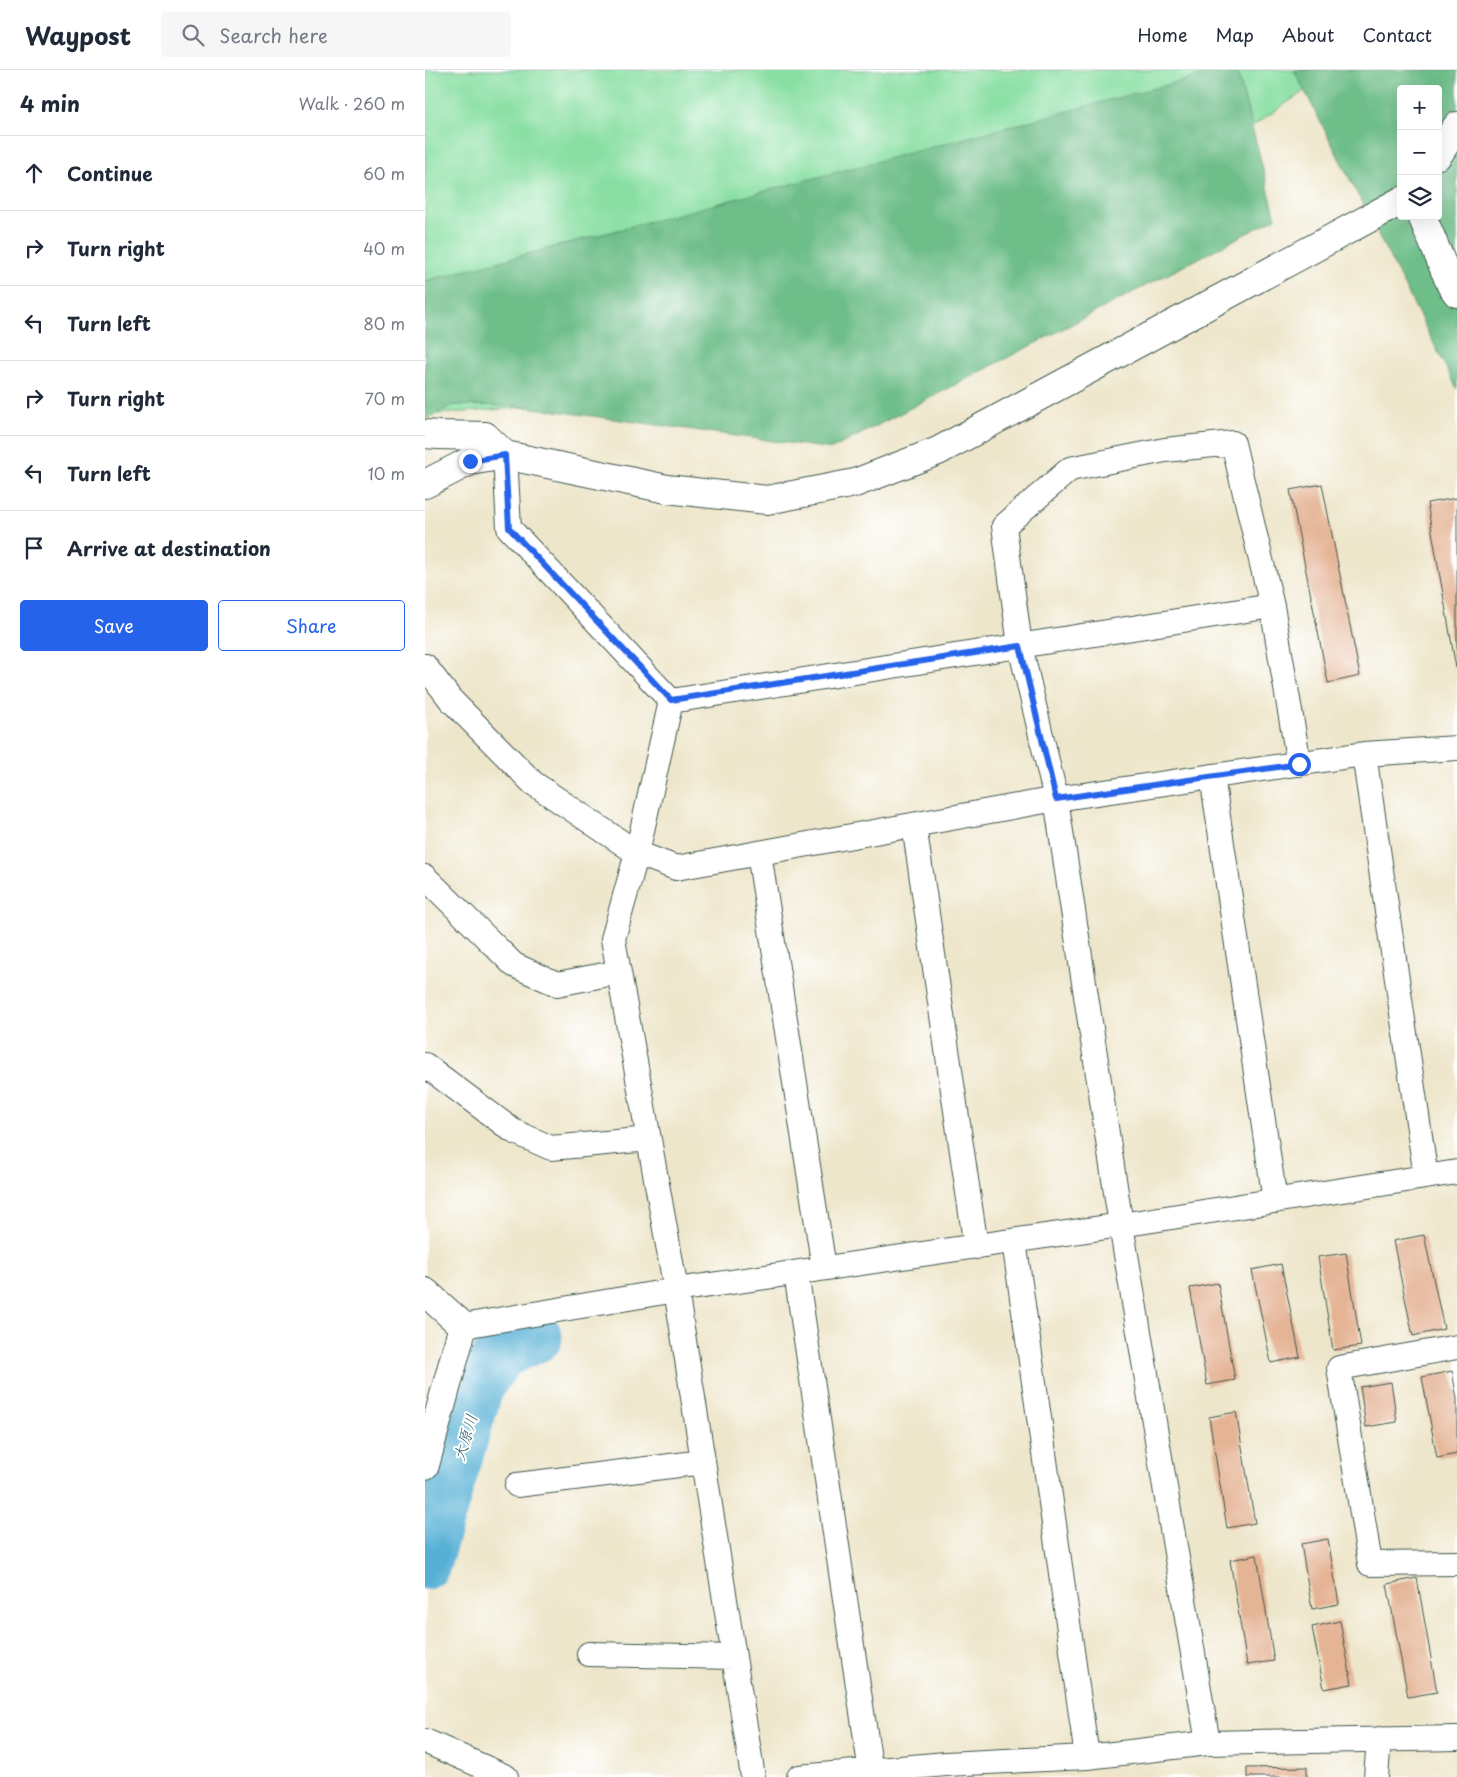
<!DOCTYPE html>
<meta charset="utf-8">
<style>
:root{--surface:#fff;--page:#f6f6f7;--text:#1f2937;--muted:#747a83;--line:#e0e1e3;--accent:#2563eb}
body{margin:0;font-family:"Playpen Sans","Klee One",sans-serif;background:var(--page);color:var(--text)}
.controls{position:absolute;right:15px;top:15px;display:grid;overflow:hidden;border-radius:5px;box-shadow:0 5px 20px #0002}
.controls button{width:45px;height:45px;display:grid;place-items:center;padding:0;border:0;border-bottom:1px solid var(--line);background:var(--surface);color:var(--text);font:25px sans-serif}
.stop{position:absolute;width:15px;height:15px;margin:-11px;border:4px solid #2563eb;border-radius:50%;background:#fff}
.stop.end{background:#2563eb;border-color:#fff;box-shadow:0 1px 5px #0008}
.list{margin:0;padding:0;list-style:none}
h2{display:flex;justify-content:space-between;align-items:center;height:65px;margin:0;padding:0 20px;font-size:21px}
h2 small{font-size:16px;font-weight:400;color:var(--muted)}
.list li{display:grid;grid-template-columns:32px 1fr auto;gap:15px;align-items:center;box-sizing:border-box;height:75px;padding:0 20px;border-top:1px solid var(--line)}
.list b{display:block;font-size:19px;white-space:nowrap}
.list em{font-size:16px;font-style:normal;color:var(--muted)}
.actions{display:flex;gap:10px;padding:15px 20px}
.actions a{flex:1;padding:11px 0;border:1px solid var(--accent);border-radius:5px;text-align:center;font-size:18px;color:var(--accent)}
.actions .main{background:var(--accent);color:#fff}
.icon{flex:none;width:28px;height:28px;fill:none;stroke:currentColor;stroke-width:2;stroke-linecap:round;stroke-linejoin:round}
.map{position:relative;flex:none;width:1032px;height:1707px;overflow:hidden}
header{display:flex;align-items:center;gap:30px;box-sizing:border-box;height:70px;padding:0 25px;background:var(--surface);border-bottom:1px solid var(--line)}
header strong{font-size:24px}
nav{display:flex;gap:28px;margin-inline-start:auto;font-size:18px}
.search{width:350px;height:45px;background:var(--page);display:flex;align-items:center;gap:12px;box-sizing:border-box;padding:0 18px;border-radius:5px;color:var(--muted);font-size:19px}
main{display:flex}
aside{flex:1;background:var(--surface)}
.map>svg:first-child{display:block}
.green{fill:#89dfa3;stroke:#548e6c}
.forest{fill:#6ebe89;stroke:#467e5e;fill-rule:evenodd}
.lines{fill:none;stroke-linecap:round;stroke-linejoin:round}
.river{stroke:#57b0d5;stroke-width:51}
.building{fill:#e5b495}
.minor-casing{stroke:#3e564b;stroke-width:26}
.tertiary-casing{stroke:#3e564b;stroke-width:30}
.minor{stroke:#fff;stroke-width:24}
.tertiary{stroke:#fff;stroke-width:28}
.route{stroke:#2563eb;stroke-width:6}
.labels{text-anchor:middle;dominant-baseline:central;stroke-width:4;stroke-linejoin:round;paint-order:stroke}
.water-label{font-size:16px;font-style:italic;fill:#33656c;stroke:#fff}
</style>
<header>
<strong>Waypost</strong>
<div class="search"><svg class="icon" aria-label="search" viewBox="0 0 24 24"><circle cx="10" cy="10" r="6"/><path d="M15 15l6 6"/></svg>Search here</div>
<nav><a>Home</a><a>Map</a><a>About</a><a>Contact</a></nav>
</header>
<main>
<aside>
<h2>4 min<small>Walk · 260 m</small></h2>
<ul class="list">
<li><svg class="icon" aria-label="ahead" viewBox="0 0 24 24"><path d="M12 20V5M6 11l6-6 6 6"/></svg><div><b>Continue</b></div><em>60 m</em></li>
<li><svg class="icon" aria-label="right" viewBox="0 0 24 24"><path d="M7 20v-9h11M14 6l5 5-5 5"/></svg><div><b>Turn right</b></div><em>40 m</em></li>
<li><svg class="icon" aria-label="left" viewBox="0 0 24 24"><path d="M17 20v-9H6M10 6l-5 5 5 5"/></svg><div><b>Turn left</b></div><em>80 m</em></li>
<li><svg class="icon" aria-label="right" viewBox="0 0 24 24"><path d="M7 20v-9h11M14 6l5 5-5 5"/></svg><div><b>Turn right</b></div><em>70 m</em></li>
<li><svg class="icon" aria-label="left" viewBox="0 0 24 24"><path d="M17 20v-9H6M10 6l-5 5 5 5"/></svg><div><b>Turn left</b></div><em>10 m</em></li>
<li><svg class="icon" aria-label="arrive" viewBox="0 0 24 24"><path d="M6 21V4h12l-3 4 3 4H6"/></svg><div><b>Arrive at destination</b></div></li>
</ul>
<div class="actions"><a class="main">Save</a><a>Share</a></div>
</aside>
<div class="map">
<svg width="1032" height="1707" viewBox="0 0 1032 1707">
<rect width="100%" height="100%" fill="#fff"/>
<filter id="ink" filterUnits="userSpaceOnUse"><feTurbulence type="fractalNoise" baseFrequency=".02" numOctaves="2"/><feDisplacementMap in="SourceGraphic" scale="10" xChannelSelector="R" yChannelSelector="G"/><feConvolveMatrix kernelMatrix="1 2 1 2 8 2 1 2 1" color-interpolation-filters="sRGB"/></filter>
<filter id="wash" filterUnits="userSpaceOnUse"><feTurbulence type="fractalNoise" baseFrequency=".0096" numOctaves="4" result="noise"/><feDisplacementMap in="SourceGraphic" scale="20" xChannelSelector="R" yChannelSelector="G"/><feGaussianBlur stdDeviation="1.12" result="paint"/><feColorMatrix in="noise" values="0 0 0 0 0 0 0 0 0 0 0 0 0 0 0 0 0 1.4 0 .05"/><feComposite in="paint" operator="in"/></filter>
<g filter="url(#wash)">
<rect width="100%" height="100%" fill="#eee6cb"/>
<path class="green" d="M0,0H910L457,310L0,345Z"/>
<path class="forest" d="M798,0H812L851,148L407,379L94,336L28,335L0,350V211Z
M869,0H1032V319ZM976,19H1013V146H976Z"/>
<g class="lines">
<path class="river" d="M0,1494L54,1315L76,1283L112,1267"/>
</g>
<g id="blocks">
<path class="building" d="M897,414L935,606L903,613L865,420Z
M1032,428V597L1031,598L1002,433Z
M999,1165L1019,1259L988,1266L968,1171Z
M921,1183L936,1276L908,1280L893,1187Z
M856,1194L875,1287L846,1293L827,1200Z
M793,1213L810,1310L782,1315L765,1218Z
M1027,1301L1032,1329V1384L1012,1388L997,1307Z
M966,1312L972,1352L941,1357L935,1317Z
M811,1342L830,1453L802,1458L784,1347Z
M903,1469L914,1534L887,1539L876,1474Z
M832,1485L849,1591L822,1595L805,1490Z
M992,1508L1012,1622L983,1627L962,1514Z
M915,1551L927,1614L899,1619L887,1557Z
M882,1697V1707H822V1698Z"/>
</g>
</g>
<g filter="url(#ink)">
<use href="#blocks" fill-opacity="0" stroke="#3e564b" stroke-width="1"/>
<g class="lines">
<defs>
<path id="minor" d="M80,385L84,458L246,631L847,536
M0,596L26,630L108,713L212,783L251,798L631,729L939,684L1032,678
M246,631L212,783L188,869L251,1220L328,1707
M939,684L1001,1107
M787,706L850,1131
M489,755L551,1177
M334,783L399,1198
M0,807L89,895L132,914L194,902
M0,995L88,1061L126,1078L224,1069
M589,1171L662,1687
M371,1203L446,1702
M38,1256L251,1220L696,1155L1032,1102
M1032,1277L914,1298L945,1494L1032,1493
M92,1415L278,1392
M164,1584L309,1587
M0,1671L81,1707
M783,1673L696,1155L631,729L595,576L579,456L645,399L740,380L808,373L847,536L874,694
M374,1707L521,1694L662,1687L783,1673L1032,1668
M951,1707L954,1669"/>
<path id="tertiary" d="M1013,85L1032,56
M997,146L1026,215L1032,223
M0,364L13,365L60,366L80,385
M0,414L45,391L80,385L242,419L342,430L430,413L513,381L976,131
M0,1222L38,1256L0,1395"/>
</defs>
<use href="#minor" class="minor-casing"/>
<use href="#tertiary" class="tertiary-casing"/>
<use href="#minor" class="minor"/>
<use href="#tertiary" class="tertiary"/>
</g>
</g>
<g class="lines" filter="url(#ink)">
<path class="route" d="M45,391L80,385L84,458L246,630L595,576L631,729L874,694"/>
</g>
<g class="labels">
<g class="water-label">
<text transform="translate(39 1367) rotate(-73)">大原川</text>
</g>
</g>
</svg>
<div class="controls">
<button>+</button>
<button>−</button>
<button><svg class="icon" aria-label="layers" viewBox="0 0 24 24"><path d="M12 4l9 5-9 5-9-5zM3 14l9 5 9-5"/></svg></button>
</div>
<div class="stop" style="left:874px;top:694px"></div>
<div class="stop end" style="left:45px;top:391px"></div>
</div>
</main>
